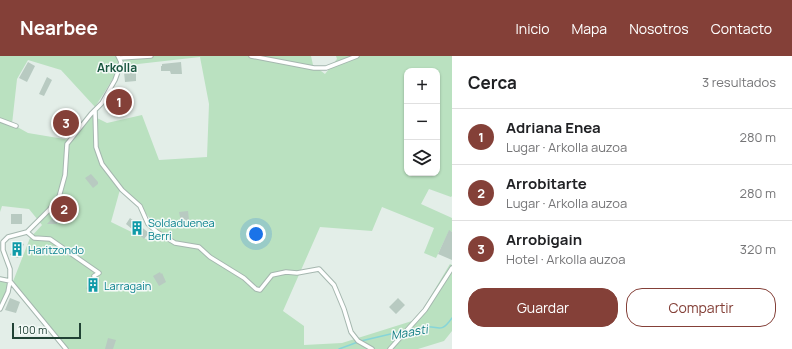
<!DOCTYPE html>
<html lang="es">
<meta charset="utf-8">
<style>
:root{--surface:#fff;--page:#f2f2f2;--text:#202124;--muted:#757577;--line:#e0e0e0;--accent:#844038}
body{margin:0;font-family:Manrope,sans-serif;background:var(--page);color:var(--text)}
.controls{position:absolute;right:12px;top:12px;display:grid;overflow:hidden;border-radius:8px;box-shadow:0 1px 3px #0004}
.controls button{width:36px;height:36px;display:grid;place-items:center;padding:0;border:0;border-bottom:1px solid var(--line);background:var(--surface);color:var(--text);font:20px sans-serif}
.scale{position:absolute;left:12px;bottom:10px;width:69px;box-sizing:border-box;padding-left:4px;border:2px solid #214235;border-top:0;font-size:11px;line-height:14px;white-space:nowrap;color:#214235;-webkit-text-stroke:3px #f4faf7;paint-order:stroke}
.you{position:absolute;left:256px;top:178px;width:14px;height:14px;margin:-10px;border:3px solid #fff;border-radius:50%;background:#1a73e8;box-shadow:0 0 0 6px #1a73e833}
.badge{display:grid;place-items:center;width:26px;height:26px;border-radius:50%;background:var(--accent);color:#fff;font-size:13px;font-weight:700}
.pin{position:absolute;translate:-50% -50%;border:2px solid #fff;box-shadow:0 1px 4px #0006}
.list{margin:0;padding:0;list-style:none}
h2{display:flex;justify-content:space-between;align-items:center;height:52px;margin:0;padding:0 16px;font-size:17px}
h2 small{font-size:13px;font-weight:400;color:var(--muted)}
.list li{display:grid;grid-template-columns:26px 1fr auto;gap:12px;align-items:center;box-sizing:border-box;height:56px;padding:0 16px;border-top:1px solid var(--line)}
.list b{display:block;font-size:15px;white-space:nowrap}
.list p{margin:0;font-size:13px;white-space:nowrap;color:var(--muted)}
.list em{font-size:13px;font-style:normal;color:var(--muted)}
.actions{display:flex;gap:8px;padding:12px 16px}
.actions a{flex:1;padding:9px 0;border:1px solid var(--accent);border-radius:16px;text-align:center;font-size:14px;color:var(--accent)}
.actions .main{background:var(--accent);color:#fff}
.icon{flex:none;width:22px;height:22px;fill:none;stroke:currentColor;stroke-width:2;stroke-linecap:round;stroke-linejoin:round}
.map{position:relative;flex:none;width:452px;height:293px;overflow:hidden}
header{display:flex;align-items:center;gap:24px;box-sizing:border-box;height:56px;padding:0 20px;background:var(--accent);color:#fff}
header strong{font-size:19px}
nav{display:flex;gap:22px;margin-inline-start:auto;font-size:14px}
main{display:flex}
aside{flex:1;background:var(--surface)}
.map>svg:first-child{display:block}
.green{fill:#bae1c0;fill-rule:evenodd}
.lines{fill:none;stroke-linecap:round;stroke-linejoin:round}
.stream{stroke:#86d5d8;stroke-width:1.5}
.building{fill:#b8cac1}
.street-casing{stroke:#a5b7af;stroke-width:5.5}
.street{stroke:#fff;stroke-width:3.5}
.labels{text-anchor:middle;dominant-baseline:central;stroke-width:3;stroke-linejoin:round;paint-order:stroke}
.culture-label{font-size:11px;fill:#0d838f;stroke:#f4faf7;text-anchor:start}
.neighbourhood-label{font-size:12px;font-weight:bold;fill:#1a5640;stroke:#f4faf7}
.water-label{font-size:12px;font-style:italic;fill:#147f84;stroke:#f4faf7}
</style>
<header>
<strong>Nearbee</strong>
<nav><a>Inicio</a><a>Mapa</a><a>Nosotros</a><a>Contacto</a></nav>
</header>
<main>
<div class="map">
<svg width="452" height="293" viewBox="0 0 452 293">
<rect width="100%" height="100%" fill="#e3eee8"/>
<path class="green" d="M0,0H311L313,9L325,18L337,3L336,0H452V140L451,141L429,133L421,148L452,162V176L449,175L436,202L424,197L434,172L382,151L372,175L320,171L283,255L304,270V289L342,287L412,265L423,253L450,208L452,209V275L444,285L418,293H66L12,228L0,248V225L12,228L30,182L42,169L29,153L2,150L0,156ZM200,1L209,48L207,101L159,104L142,59L107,67L91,59L70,84L28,77L12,68L17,23L28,4L61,14L95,51L116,18L138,8ZM407,15H437V117H407ZM121,130L155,168L148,184L111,166Z"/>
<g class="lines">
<path class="stream" d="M408,275C411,275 415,275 418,274C423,272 418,272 424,271C439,269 440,279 452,262
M361,285L399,276H404
M339,293L358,286"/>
</g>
<path class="building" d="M28,6L35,10L27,26L19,22Z
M181,6L182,18H171L170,15H161V10H162V8Z
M124,16H136V25L125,26Z
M47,21L52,24L44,40L39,38Z
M114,42H125V50H122V56L114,55Z
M62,61L72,62L71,73L61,72Z
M91,118L98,126V128L93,132L85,122Z
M67,146L68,160L57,161V168H47Z
M188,155L189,164L181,165L179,156Z
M11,158H22V168H11Z
M130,162L149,177L144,183L126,168Z
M449,174L452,176V204L438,198Z
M16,185L24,188L18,202L10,199Z
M160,216L161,218L162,217L166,226L159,230L153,220Z
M90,221L100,224L96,236L86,233Z
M10,242L20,246L16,257L5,254Z
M398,242L405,249L396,258L389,251Z
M108,282L116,284L113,293H105Z"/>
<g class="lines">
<defs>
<path id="street" d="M251,0L314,12H326L357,0
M120,2L151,0
M95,54L96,91L102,108L122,134L140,150L148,168L157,176L175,187L199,191L210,201L244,222L256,233L260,234L272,219L286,216L297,217L319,213L334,229L344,253L351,276L358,285L372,293
M0,64L16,70
M27,176L34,182L50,183L99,217L94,220
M0,223L10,225L66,293
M0,253L8,236L10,225V213L3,194V186L8,181L27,176L49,154L59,141L65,119L67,88L91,58L102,47L115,24L120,10L121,6L118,0
M390,293L425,254L452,212"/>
</defs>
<use href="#street" class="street-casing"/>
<use href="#street" class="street"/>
</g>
<defs>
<symbol id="building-bare" viewBox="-9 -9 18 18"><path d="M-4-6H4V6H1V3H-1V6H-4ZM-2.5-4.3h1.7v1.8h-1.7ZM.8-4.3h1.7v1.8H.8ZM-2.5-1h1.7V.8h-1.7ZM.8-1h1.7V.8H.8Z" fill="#0f9aa8" stroke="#f4faf7" stroke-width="2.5" paint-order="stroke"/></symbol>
</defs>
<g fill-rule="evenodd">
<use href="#building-bare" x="127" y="162" width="20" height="20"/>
<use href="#building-bare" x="7" y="183" width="20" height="20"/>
<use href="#building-bare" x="83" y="219" width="20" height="20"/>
</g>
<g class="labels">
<g class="culture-label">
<text x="148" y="166">Soldaduenea<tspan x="148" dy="13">Berri</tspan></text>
<text x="28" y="193">Haritzondo</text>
<text x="104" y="229">Larragain</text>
</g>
<g class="neighbourhood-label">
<text x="117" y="11">Arkolla</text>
</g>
<g class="water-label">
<text transform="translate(409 276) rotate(-10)">Maasti</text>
</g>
</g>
</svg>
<div class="controls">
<button>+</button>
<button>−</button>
<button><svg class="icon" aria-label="layers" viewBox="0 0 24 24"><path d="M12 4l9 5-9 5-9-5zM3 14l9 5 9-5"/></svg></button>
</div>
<div class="scale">100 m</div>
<div class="you"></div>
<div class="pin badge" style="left:119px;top:46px">1</div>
<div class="pin badge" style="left:64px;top:153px">2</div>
<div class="pin badge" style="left:66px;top:67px">3</div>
</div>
<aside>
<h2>Cerca<small>3 resultados</small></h2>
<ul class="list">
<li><span class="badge">1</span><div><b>Adriana Enea</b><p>Lugar · Arkolla auzoa</p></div><em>280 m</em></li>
<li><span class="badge">2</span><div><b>Arrobitarte</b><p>Lugar · Arkolla auzoa</p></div><em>280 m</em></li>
<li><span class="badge">3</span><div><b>Arrobigain</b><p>Hotel · Arkolla auzoa</p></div><em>320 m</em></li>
</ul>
<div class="actions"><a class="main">Guardar</a><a>Compartir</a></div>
</aside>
</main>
